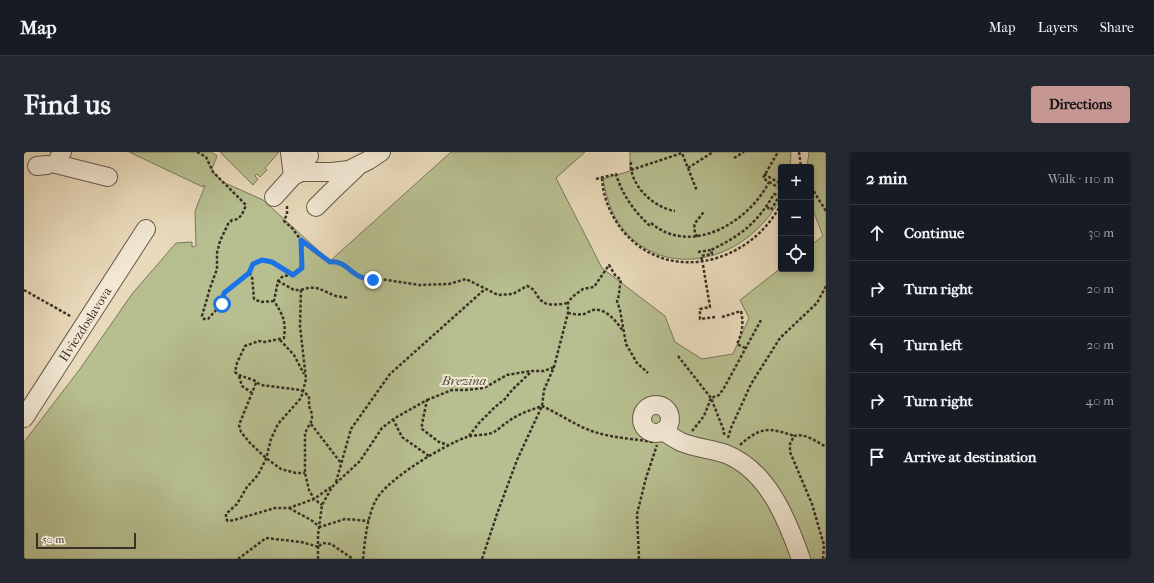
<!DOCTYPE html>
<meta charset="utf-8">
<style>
:root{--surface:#171b24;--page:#242831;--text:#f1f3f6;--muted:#9ea1a6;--line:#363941;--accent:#c59692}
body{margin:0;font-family:"IM FELL French Canon",serif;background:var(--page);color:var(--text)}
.controls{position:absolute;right:12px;top:12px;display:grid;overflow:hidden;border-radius:4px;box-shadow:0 2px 6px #0003}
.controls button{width:36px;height:36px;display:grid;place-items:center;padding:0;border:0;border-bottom:1px solid var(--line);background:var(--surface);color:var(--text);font:20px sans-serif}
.scale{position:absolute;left:12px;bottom:10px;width:100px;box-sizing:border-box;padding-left:4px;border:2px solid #3b3026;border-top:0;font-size:11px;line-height:14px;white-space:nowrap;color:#3b3026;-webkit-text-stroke:3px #f1e7d3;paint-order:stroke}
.stop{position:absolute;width:12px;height:12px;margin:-9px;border:3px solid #1a73e8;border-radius:50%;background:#fff}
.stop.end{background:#1a73e8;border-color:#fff;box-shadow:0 1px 4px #0008}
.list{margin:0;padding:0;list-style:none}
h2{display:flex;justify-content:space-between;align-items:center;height:52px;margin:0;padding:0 16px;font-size:17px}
h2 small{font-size:13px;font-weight:400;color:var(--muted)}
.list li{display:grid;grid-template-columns:26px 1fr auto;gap:12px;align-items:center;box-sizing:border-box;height:56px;padding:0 16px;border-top:1px solid var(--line)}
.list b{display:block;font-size:15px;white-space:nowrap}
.list em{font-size:13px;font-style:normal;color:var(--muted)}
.icon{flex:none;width:22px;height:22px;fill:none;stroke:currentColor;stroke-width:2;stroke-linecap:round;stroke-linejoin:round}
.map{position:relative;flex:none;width:802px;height:407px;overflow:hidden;border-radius:4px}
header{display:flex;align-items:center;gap:24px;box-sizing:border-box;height:56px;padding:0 20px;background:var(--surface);border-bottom:1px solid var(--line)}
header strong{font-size:19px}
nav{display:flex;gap:22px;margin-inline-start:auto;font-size:14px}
.intro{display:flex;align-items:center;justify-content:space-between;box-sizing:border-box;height:96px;padding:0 24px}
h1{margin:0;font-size:28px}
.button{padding:10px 18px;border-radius:4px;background:var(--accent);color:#111;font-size:14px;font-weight:700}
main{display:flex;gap:24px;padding:0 24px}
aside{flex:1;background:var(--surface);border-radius:4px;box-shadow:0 2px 6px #0003}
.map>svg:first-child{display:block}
.green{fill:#b7bf90;stroke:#79785b}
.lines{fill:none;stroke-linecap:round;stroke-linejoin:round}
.minor-casing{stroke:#665a4b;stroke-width:20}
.path{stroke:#3b3026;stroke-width:2.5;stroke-dasharray:3 2;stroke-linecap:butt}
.minor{stroke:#f1e7d3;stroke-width:18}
.route{stroke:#1a73e8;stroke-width:5}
.labels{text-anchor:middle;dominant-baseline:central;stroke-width:4;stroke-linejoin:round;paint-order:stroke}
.street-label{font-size:13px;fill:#3b3026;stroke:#f1e7d3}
.park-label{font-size:13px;font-style:italic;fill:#544d3b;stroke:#f1e7d3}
</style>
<header>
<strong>Map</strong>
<nav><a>Map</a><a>Layers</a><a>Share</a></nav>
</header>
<div class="intro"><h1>Find us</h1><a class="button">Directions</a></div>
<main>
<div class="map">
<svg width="802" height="407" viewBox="0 0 802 407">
<rect width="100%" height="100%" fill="#e9dabb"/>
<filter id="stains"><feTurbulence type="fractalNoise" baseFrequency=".005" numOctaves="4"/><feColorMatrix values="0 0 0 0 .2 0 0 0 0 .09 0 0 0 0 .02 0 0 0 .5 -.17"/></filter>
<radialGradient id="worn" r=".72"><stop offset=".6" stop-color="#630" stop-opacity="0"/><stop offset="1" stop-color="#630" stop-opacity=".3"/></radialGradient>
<path class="green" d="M105,0H188L193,4L188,17L189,20L199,30L239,48L306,109L427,0H561L532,26L578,116L641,164L651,190L678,207L709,202L725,166L716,148L757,116L787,117V93L799,84L787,53V15H783L785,0H802V407H0V290L56,217L108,142L152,91L168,90V95L172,94L171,59L181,34L180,33L179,35Z
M196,0H255L241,16L243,18L236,25L233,22L231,24L234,27L229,33Z
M606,0H767V2L766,15H757C757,23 759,38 757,45C754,55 739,72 731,79C689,118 624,119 592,67C585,55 582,40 579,27L606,19Z"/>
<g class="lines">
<defs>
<g id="minor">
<path d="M38,0L32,12L84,25"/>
<path d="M268,12L285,4"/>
<path d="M13,14L23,13"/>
<path d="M269,24L277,20H308L325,18L345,8L357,0"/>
<path d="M250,45L269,24L266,1L267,0"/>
<path d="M292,55L307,40L332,16"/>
<circle cx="632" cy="267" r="14"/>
<path id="s1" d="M0,266L122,77"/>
<path d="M639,279C645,283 651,287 657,290C671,296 688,297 702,302C744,319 763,367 777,407"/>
</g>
</defs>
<use href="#minor" class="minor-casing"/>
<path class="path" d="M173,0L182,5L189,20L222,53C219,60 217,68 208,68L204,72L196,89L193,101V117L186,136L178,164L180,167H184L193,157L197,151L201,141L225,121L229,112L238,108L248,111L269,123
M775,0L777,15
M710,6L720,0
M607,10C605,33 630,56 651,59
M664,16L689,0
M607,18L658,1L673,39
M740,22L757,32
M578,26C579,46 587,64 599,79C645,134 727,111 757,52
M572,27L592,22C598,42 609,58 625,73L627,71C667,105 725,70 745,30L739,26L754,0
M745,30L757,37
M787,35L802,59
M263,54V62L260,69L268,76L277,88V116L269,123L259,124L254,129L250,149C259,163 262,169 260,186L241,190L235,189L221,194L213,211L211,220C216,225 222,225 229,228C232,229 233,231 237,233L277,238L285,244V254L288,262V268L281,281V321L285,338L290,347L298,353
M743,55L747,58L757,41
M673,85C666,70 674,70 680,59
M277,88L307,110L311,109L325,117L333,123L349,128L357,127L395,133L425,132L442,127L474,143L489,142L503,134C513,137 512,147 521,151C527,154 538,152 544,151
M674,100L687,98
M678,108L677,104L688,102L687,98C718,83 733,71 750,42L753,43
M679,113L686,155L676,157V167L692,165
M225,121L228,124L230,147L237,150L250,149
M254,129L270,138H277L276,174L282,227L279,239L277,246L254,272L247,287L242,307L234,323L223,335L213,352L202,362V367L204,369L210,368L251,356H265L290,347L307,335
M0,138L48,165
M277,138C293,132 298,139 312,144C316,145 321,145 325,146
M544,161C549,162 555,163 560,162C563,161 566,159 569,158C582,156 592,169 599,179
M698,165L717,159C720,172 718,181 713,192L721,196
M256,188L270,203L280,222
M654,204L687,246L700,279V285
M215,224L218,234L228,241
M232,231L215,273L217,280L226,291L242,306L257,317L272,321H281
M403,248L428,238H441L460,236L483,223L506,219
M369,267L378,285L405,304
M287,272L317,311
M668,279L680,264L687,246L695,243L700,236L737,168
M445,284L455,271L471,255L481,247L488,238L508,219H520L530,215
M704,286L707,276L727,232L756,186L793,151L802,134
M716,293C736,275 745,275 770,284
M312,330L327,277L366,222L461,137
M265,356L287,368L296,375L321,367L345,369
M295,394L299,391L307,392L329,407
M214,407L242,386L277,390L295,395
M294,407V383L298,353L308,335L336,309L358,276L371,266L403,248L398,272V277L415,290L424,293
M339,407C341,388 343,365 352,348C363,327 420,293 443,285C452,282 462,284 470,280C475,277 480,272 485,269C494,262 507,258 518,254C536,262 555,276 574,281C591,286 611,287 629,290
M458,407L473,362L493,308L518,254L520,238L530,215L544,161V151L548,145L559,137L570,135L585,113L591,123L597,128C595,135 596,142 593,149L596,158L602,192L613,211L624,221
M615,407L613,362L622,326L633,293
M799,407L800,393L788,352L766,300V292L770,284C781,281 792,289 802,295"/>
<use href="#minor" class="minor"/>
</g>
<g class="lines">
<path class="route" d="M198,152L200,141L225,121L229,112L238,108L248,110L269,123L278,116L277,88L306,110C317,108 325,118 333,123C337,126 344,127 349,128"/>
</g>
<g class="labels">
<g class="street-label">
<text stroke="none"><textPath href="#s1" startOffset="112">Hviezdoslavova</textPath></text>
</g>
<g class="park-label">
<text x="440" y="228">Brezina</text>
</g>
</g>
<rect width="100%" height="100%" filter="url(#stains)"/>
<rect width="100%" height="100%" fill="url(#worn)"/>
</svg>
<div class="controls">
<button>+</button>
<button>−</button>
<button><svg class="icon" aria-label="locate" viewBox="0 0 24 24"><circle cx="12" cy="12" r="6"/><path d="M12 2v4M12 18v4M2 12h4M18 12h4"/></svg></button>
</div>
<div class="scale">50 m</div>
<div class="stop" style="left:198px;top:152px"></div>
<div class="stop end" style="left:349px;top:128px"></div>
</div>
<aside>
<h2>2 min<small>Walk · 110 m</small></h2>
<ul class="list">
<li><svg class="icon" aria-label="ahead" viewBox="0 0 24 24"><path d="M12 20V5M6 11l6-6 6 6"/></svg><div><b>Continue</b></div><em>30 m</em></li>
<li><svg class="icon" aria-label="right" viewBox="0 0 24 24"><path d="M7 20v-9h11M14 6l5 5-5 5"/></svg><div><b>Turn right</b></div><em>20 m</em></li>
<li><svg class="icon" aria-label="left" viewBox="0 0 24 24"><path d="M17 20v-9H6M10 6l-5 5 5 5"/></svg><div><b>Turn left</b></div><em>20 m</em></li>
<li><svg class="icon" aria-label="right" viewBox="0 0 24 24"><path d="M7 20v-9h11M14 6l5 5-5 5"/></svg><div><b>Turn right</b></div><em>40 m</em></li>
<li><svg class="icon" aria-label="arrive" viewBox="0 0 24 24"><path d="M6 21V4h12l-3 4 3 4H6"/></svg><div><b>Arrive at destination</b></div></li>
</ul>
</aside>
</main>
